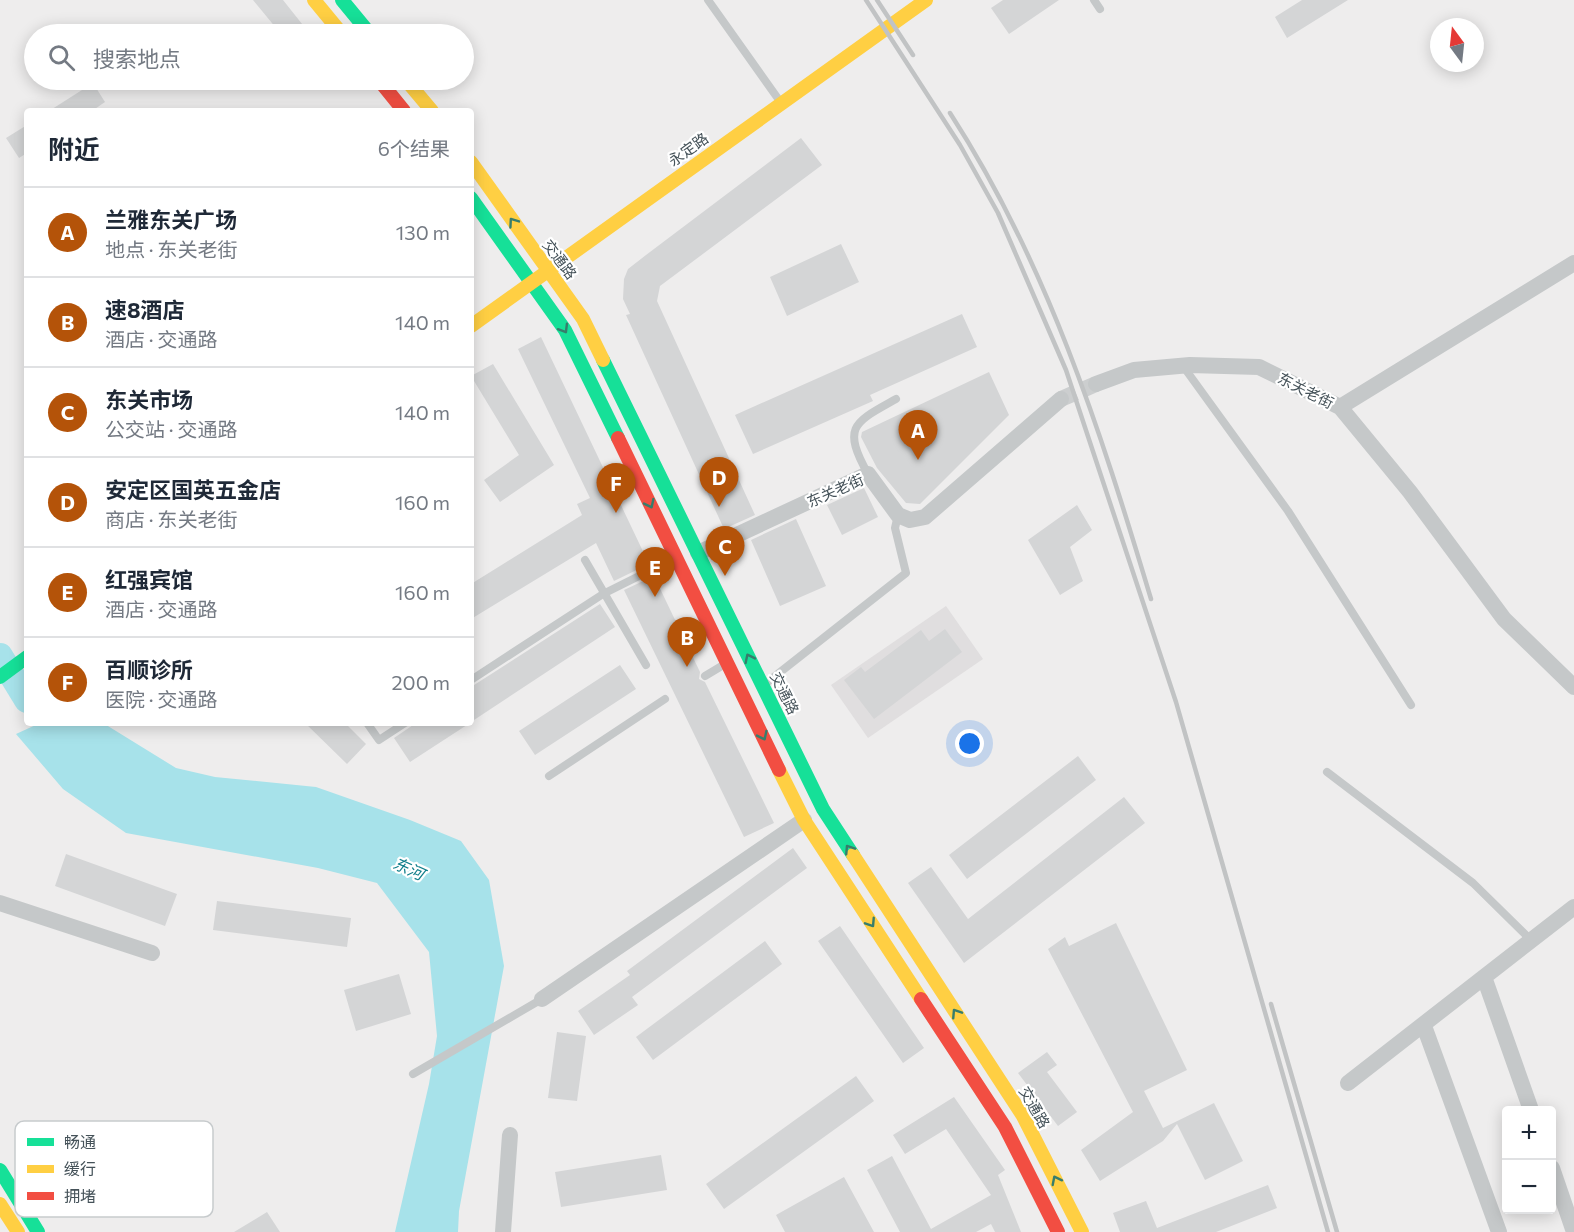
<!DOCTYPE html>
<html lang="zh">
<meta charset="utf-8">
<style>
:root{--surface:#fff;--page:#f6f6f7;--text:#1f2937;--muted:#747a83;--line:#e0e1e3;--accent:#b45309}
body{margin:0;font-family:Commissioner,"Noto Sans SC",sans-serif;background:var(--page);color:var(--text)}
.controls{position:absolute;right:18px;bottom:18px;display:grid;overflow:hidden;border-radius:6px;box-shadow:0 3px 15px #0003}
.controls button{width:54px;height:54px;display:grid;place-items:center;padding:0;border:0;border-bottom:2px solid var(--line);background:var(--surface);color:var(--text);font:30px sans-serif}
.compass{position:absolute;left:1430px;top:18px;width:54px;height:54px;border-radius:50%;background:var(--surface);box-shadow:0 3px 15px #0003;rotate:345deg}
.you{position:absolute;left:970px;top:744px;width:21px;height:21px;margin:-15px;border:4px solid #fff;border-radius:50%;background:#1a73e8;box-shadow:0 0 0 9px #1a73e833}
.badge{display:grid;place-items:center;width:39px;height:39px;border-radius:50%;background:var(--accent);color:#fff;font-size:20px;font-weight:700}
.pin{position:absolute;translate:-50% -50px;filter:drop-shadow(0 2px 3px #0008)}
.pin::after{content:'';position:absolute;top:32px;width:21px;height:18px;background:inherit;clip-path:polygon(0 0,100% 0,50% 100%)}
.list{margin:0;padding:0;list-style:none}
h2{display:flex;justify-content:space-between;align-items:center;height:78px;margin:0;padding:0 24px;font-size:26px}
h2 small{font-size:20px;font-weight:400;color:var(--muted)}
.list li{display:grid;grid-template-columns:39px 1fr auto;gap:18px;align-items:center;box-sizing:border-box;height:90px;padding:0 24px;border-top:2px solid var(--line)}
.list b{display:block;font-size:22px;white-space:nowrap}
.list p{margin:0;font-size:20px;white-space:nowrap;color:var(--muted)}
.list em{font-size:20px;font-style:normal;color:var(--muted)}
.icon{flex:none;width:33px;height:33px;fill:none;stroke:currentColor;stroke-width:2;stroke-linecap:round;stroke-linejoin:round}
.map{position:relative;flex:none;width:1574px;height:1232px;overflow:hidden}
.search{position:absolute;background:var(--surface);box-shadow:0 3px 15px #0003;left:24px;top:24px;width:450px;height:66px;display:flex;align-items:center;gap:15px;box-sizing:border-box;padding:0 21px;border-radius:33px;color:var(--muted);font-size:22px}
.panel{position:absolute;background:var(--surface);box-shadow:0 3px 15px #0003;left:24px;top:108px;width:450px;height:618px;border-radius:6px}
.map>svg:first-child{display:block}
.education{fill:#e0dedf}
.water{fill:#a7e2ea}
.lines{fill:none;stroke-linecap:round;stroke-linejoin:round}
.river{stroke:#a7e2ea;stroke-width:26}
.building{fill:#d4d5d6}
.street-tunnel{stroke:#cccecf;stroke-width:16;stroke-dasharray:16 8;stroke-linecap:butt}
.lane{stroke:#c5c8c9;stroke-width:8}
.street{stroke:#c5c8c9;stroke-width:16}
.fast{stroke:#16e098;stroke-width:14}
.slow{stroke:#ffcf43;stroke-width:14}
.jam{stroke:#f24e42;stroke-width:14}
.rail{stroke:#c1c3c4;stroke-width:4.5}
.oneway{stroke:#377d6c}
.labels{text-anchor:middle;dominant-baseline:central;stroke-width:4.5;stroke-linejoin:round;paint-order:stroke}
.street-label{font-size:15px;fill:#455259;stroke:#fff}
.water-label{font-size:16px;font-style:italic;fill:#117f8b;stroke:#fff}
.key{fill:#fff;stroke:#c7cbcd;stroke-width:1.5}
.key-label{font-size:16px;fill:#455259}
</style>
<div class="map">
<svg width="1574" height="1232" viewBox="0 0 1574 1232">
<rect width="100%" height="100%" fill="#eeeded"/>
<path class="education" d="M946,606L983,659L868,738L831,685Z"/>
<path class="water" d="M40,723H103L176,768L215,777L316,787L410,820L461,841L489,880L504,966L459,1211L458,1232H395L429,1084L437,1036L429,952L377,883L318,868L126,833L63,789L16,734Z"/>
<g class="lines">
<path class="river" d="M0,656L27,700"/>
</g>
<path class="building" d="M253,0H283L310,34H281Z
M1003,0H1059L1009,34L991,8Z
M1302,0H1348L1287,38L1275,17Z
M93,83L105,102L92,111H49Z
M27,125V153L19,158L6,138Z
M801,138L822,165L660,286L657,301L755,515L724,529L626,315L630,314L623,299L624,279L628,269L646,255Z
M841,244L859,282L787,316L770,277Z
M962,314L977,347L870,395L873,401L753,454L735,415Z
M541,337L649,564L614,581L596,543L471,619V584L582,515L577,504L590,498L518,349Z
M493,364L554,465L500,502L484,480L519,455L471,376Z
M989,372L1009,415L920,504L906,503L877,468L861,437L862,432Z
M864,488L878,517L842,535L827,505Z
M1077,505L1092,530L1070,547L1083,581L1060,595L1028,540Z
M796,519L826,586L780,606L751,540Z
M654,576L700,672L699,679L705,682L774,823L744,837L624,590Z
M600,604L615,627L471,722V687Z
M945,629L962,652L874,719L844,680L861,667L865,672L921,630L929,641Z
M620,665L636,689L535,755L519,731Z
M305,723H345L366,744L347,764Z
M416,723H470L410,762L394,738Z
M1078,756L1096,780L967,879L949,855Z
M1124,797L1145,823L964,963L908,883L931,867L968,919Z
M793,848L807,868L632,997L638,1005L594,1035L578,1011L630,975L627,971Z
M66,854L177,894L165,926L55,886Z
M217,901L351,918L347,947L213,930Z
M1116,923L1187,1070L1144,1091L1163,1128L1214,1103L1243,1161L1205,1180L1177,1124L1163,1141L1100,1181L1081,1150L1133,1112L1048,949L1065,937L1069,946Z
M840,926L924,1048L903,1063L818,941Z
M765,941L782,964L653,1060L636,1037Z
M399,974L411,1014L356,1031L344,990Z
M557,1032L586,1036L577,1101L548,1098Z
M1047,1052L1057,1065L1047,1072L1077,1112L1058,1126L1018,1073Z
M856,1076L874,1101L724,1209L706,1184Z
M954,1097L1005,1170L998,1175L1021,1232H995L991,1224L976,1232H900L867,1170L892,1156L931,1229L991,1195L946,1129L905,1154L893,1135Z
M661,1155L667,1190L561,1207L555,1172Z
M844,1177L874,1232H785L776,1215Z
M1268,1185L1277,1208L1216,1232H1120L1113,1213L1146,1201L1157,1228Z
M267,1212L280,1232H234Z"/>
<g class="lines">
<path class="street-tunnel" d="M1061,399L1096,384"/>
<path class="lane" d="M708,0L779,100
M1094,0L1100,9
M1183,366L1288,511L1411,705
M868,474C841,426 855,422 896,399
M585,560L646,665
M705,676L725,664
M471,680L603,594L673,559
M765,684L906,573L895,528L898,515
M367,723L379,740L405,723
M1327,772L1473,883L1531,940
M549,776L665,699
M413,1074L542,999"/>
<path class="street" d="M1096,384L1134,370L1190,365L1259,367L1340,407L1410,492L1504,619L1574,687
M1340,407L1574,263
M698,553L868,474L898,515L910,520L925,517L1061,399
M0,903L152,953
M1484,977L1531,1110
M542,999L804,820
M1424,1026L1499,1232
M1348,1083L1574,907
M1552,1168L1574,1232
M503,1232L510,1135"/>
<path class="fast" d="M342,0L370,34
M471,198L565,330L618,438
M603,360L823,809L853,855
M0,677L27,657
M0,1170L38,1232"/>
<path class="slow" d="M314,0L342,34
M406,80L432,111
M471,162L583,319L603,360
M471,326L926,0
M779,770L804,820L921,999
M853,855L1023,1116L1082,1232
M0,1204L18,1232"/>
<path class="jam" d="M379,80L404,111
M618,438L779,770
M921,999L1005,1127L1058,1232"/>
<path class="rail" d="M866,0L960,145L998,213L1066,370L1176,702L1328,1232
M877,0L913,55
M950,113C1047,263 1100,429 1151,599
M1271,1004L1337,1232"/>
</g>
<defs><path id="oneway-chevron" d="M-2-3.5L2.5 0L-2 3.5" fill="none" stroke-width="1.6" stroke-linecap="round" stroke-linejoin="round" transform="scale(1.5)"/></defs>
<g class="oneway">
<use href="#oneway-chevron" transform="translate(513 222) rotate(-125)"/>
<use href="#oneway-chevron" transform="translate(564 329) rotate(59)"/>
<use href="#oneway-chevron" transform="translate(650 504) rotate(64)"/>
<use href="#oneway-chevron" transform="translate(749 658) rotate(-116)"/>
<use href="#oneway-chevron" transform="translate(763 736) rotate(64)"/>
<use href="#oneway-chevron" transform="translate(849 849) rotate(-123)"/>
<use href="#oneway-chevron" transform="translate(871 923) rotate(57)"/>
<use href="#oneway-chevron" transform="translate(956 1013) rotate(-123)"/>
<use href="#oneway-chevron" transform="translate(1056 1180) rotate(-117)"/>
</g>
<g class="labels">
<g class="street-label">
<text transform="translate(688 149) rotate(-36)">永定路</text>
<text transform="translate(560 259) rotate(53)">交通路</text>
<text transform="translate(1306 390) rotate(27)">东关老街</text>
<text transform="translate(835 490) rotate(-24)">东关老街</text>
<text transform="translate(785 693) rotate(64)">交通路</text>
<text transform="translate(1035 1107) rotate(60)">交通路</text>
</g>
<g class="water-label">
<text transform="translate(409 868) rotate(24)">东河</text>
</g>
</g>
<rect x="15" y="1121" width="198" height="96" rx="9" class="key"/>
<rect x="27" y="1138" width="27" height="8" fill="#16e098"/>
<rect x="27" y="1165" width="27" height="8" fill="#ffcf43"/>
<rect x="27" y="1192" width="27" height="8" fill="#f24e42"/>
<g class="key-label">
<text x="64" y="1148">畅通</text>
<text x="64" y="1175">缓行</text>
<text x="64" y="1202">拥堵</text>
</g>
</svg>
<div class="controls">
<button>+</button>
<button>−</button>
</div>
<svg class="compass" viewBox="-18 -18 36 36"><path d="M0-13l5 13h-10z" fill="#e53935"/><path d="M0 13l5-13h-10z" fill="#747a83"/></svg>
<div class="you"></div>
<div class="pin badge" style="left:918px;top:460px">A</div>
<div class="pin badge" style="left:687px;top:667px">B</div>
<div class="pin badge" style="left:725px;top:576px">C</div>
<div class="pin badge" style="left:719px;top:507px">D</div>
<div class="pin badge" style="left:655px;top:597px">E</div>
<div class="pin badge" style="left:616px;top:513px">F</div>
<div class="search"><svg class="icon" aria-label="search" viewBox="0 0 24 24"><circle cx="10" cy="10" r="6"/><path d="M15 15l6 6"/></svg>搜索地点</div>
<section class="panel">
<h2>附近<small>6个结果</small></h2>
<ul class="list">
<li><span class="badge">A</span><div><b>兰雅东关广场</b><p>地点 · 东关老街</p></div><em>130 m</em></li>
<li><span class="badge">B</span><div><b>速8酒店</b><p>酒店 · 交通路</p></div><em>140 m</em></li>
<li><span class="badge">C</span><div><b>东关市场</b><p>公交站 · 交通路</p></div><em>140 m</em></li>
<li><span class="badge">D</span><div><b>安定区国英五金店</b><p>商店 · 东关老街</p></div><em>160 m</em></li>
<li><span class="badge">E</span><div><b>红强宾馆</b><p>酒店 · 交通路</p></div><em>160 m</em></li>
<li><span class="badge">F</span><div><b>百顺诊所</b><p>医院 · 交通路</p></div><em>200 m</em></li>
</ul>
</section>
</div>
